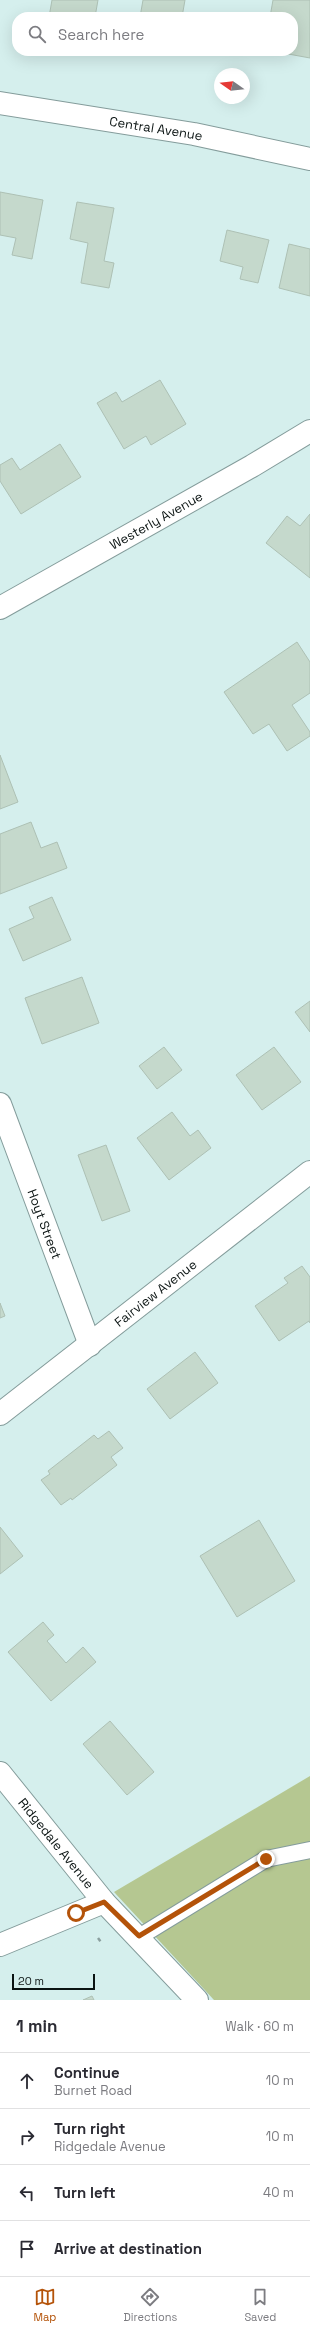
<!DOCTYPE html>
<meta charset="utf-8">
<style>
:root{--surface:#fff;--page:#f7f7f7;--text:#2b2b33;--muted:#7c7c81;--line:#e1e1e2;--accent:#b45309}
body{margin:0;font-family:"Space Grotesk",sans-serif;background:var(--page);color:var(--text)}
.compass{position:absolute;left:214px;top:68px;width:36px;height:36px;border-radius:50%;background:var(--surface);box-shadow:0 4px 16px #0002;rotate:284deg}
.scale{position:absolute;left:12px;bottom:10px;width:83px;box-sizing:border-box;padding-left:4px;border:2px solid #0b1413;border-top:0;font-size:11px;line-height:14px;white-space:nowrap;color:#0b1413;-webkit-text-stroke:3px #d5efed;paint-order:stroke}
.stop{position:absolute;width:12px;height:12px;margin:-9px;border:3px solid #b45309;border-radius:50%;background:#fff}
.stop.end{background:#b45309;border-color:#fff;box-shadow:0 1px 4px #0008}
.list{margin:0;padding:0;list-style:none}
h2{display:flex;justify-content:space-between;align-items:center;height:52px;margin:0;padding:0 16px;font-size:17px}
h2 small{font-size:13px;font-weight:400;color:var(--muted)}
.list li{display:grid;grid-template-columns:26px 1fr auto;gap:12px;align-items:center;box-sizing:border-box;height:56px;padding:0 16px;border-top:1px solid var(--line)}
.list b{display:block;font-size:15px;white-space:nowrap}
.list p{margin:0;font-size:13px;white-space:nowrap;color:var(--muted)}
.list em{font-size:13px;font-style:normal;color:var(--muted)}
.icon{flex:none;width:22px;height:22px;fill:none;stroke:currentColor;stroke-width:2;stroke-linecap:round;stroke-linejoin:round}
.map{position:relative;flex:none;width:310px;height:2000px;overflow:hidden}
.search{position:absolute;background:var(--surface);box-shadow:0 4px 16px #0002;left:12px;right:12px;top:12px;height:44px;display:flex;align-items:center;gap:10px;box-sizing:border-box;padding:0 14px;border-radius:16px;color:var(--muted);font-size:15px}
.sheet{height:276px;background:var(--surface)}
nav{display:flex;justify-content:space-around;align-items:center;box-sizing:border-box;height:56px;border-top:1px solid var(--line);background:var(--surface);font-size:11px;color:var(--muted)}
nav a{display:grid;justify-items:center;gap:2px}
nav .on{color:var(--accent)}
.map>svg:first-child{display:block}
.green{fill:#b5c791}
.building{fill:#c5d9cc;stroke:#adc0b4}
.lines{fill:none;stroke-linecap:round;stroke-linejoin:round}
.service-casing{stroke:#849c9b;stroke-width:18}
.minor-casing{stroke:#849c9b;stroke-width:24}
.tertiary-casing{stroke:#849c9b;stroke-width:24}
.secondary-casing{stroke:#849c9b;stroke-width:24}
.path{stroke:#8ca09f;stroke-width:2.5;stroke-dasharray:4 2;stroke-linecap:butt}
.service{stroke:#fff;stroke-width:16}
.minor{stroke:#fff;stroke-width:22}
.tertiary{stroke:#fff;stroke-width:22}
.secondary{stroke:#fff;stroke-width:22}
.route{stroke:#b45309;stroke-width:5}
.labels{text-anchor:middle;dominant-baseline:central;stroke-width:3;stroke-linejoin:round;paint-order:stroke}
.street-label{font-size:13px;fill:#0b1413;stroke:#d5efed}
</style>
<div class="map">
<svg width="310" height="2000" viewBox="0 0 310 2000">
<rect width="100%" height="100%" fill="#d5efed"/>
<path class="green" d="M310,1776V2000H214L114,1892Z"/>
<path class="building" d="M52,0H98L95,17H49Z
M143,0H185L182,17H140Z
M273,0H310V58L272,51H293V17H270Z
M0,192L43,200L32,259L12,255L16,238L0,235Z
M77,202L114,208L104,261L114,263L109,288L81,283L88,243L70,239Z
M227,230L269,240L258,283L240,279L243,267L220,261Z
M289,244L310,249V296L279,288Z
M160,380L186,424L151,445L146,436L124,449L97,403L116,392L122,402Z
M60,444L81,477L21,514L0,481V465L12,458L20,470Z
M310,514V578L266,543L287,516L300,526Z
M297,642L310,662V693L292,705L310,732V736L287,751L269,724L253,734L224,692Z
M0,755L18,802L0,809Z
M31,822L41,848L57,842L67,868L0,894V834Z
M52,897L71,940L23,961L9,929L34,918L29,907Z
M82,977L99,1023L42,1044L25,998Z
M310,1001V1032L295,1012Z
M164,1047L182,1070L157,1089L139,1066Z
M274,1047L301,1082L262,1110L236,1075Z
M172,1112L190,1136L198,1130L211,1148L169,1180L137,1138Z
M106,1145L130,1211L102,1221L78,1155Z
M302,1266L310,1277V1323L309,1321L279,1341L255,1306L288,1283L284,1278Z
M0,1303L5,1316L0,1318Z
M195,1352L218,1383L170,1419L147,1389Z
M109,1431L123,1448L111,1457L117,1465L72,1500L71,1498L61,1505L41,1480L50,1474L48,1471L94,1435L98,1439Z
M259,1520L295,1581L237,1617L200,1556Z
M0,1527L23,1556L0,1574Z
M43,1622L54,1635L47,1641L66,1663L83,1647L96,1662L51,1701L8,1652Z
M110,1721L154,1772L127,1795L83,1744Z
M92,1996L94,2000H83Z"/>
<g class="lines">
<defs>
<path id="service" d="M139,1937L266,1859L310,1850"/>
<g id="minor">
<path id="s1" d="M0,608L252,466L310,431"/>
<path id="s2" d="M0,1104L90,1345"/>
<path id="s3" d="M0,1414L310,1172"/>
<path d="M0,1945L104,1902"/>
</g>
<g id="tertiary">
<path id="s4" d="M0,1773L104,1902L197,2000"/>
</g>
<g id="secondary">
<path id="s5" d="M0,103L194,134L310,159"/>
</g>
</defs>
<use href="#service" class="service-casing"/>
<use href="#minor" class="minor-casing"/>
<use href="#tertiary" class="tertiary-casing"/>
<use href="#secondary" class="secondary-casing"/>
<path class="path" d="M98,1938L101,1942"/>
<use href="#service" class="service"/>
<use href="#minor" class="minor"/>
<use href="#tertiary" class="tertiary"/>
<use href="#secondary" class="secondary"/>
</g>
<g class="lines">
<path class="route" d="M76,1913L104,1902L139,1936L266,1859"/>
</g>
<g class="labels">
<g class="street-label">
<text stroke="none"><textPath href="#s5" startOffset="158">Central Avenue</textPath></text>
<text stroke="none"><textPath href="#s1" startOffset="179">Westerly Avenue</textPath></text>
<text stroke="none"><textPath href="#s2" startOffset="128">Hoyt Street</textPath></text>
<text stroke="none"><textPath href="#s3" startOffset="197">Fairview Avenue</textPath></text>
<text stroke="none"><textPath href="#s4" startOffset="90">Ridgedale Avenue</textPath></text>
</g>
</g>
</svg>
<svg class="compass" viewBox="-18 -18 36 36"><path d="M0-13l5 13h-10z" fill="#e53935"/><path d="M0 13l5-13h-10z" fill="#7c7c81"/></svg>
<div class="scale">20 m</div>
<div class="stop" style="left:76px;top:1913px"></div>
<div class="stop end" style="left:266px;top:1859px"></div>
<div class="search"><svg class="icon" aria-label="search" viewBox="0 0 24 24"><circle cx="10" cy="10" r="6"/><path d="M15 15l6 6"/></svg>Search here</div>
</div>
<section class="sheet">
<h2>1 min<small>Walk · 60 m</small></h2>
<ul class="list">
<li><svg class="icon" aria-label="ahead" viewBox="0 0 24 24"><path d="M12 20V5M6 11l6-6 6 6"/></svg><div><b>Continue</b><p>Burnet Road</p></div><em>10 m</em></li>
<li><svg class="icon" aria-label="right" viewBox="0 0 24 24"><path d="M7 20v-9h11M14 6l5 5-5 5"/></svg><div><b>Turn right</b><p>Ridgedale Avenue</p></div><em>10 m</em></li>
<li><svg class="icon" aria-label="left" viewBox="0 0 24 24"><path d="M17 20v-9H6M10 6l-5 5 5 5"/></svg><div><b>Turn left</b></div><em>40 m</em></li>
<li><svg class="icon" aria-label="arrive" viewBox="0 0 24 24"><path d="M6 21V4h12l-3 4 3 4H6"/></svg><div><b>Arrive at destination</b></div></li>
</ul>
</section>
<nav>
<a class="on"><svg class="icon" aria-label="map" viewBox="0 0 24 24"><path d="M3 6l6-2 6 2 6-2v14l-6 2-6-2-6 2zM9 4v14M15 6v14"/></svg>Map</a>
<a><svg class="icon" aria-label="directions" viewBox="0 0 24 24"><path d="M12 3l9 9-9 9-9-9zM9 14v-3h6M13 9l2 2-2 2"/></svg>Directions</a>
<a><svg class="icon" aria-label="saved" viewBox="0 0 24 24"><path d="M7 4h10v16l-5-4-5 4z"/></svg>Saved</a>
</nav>
